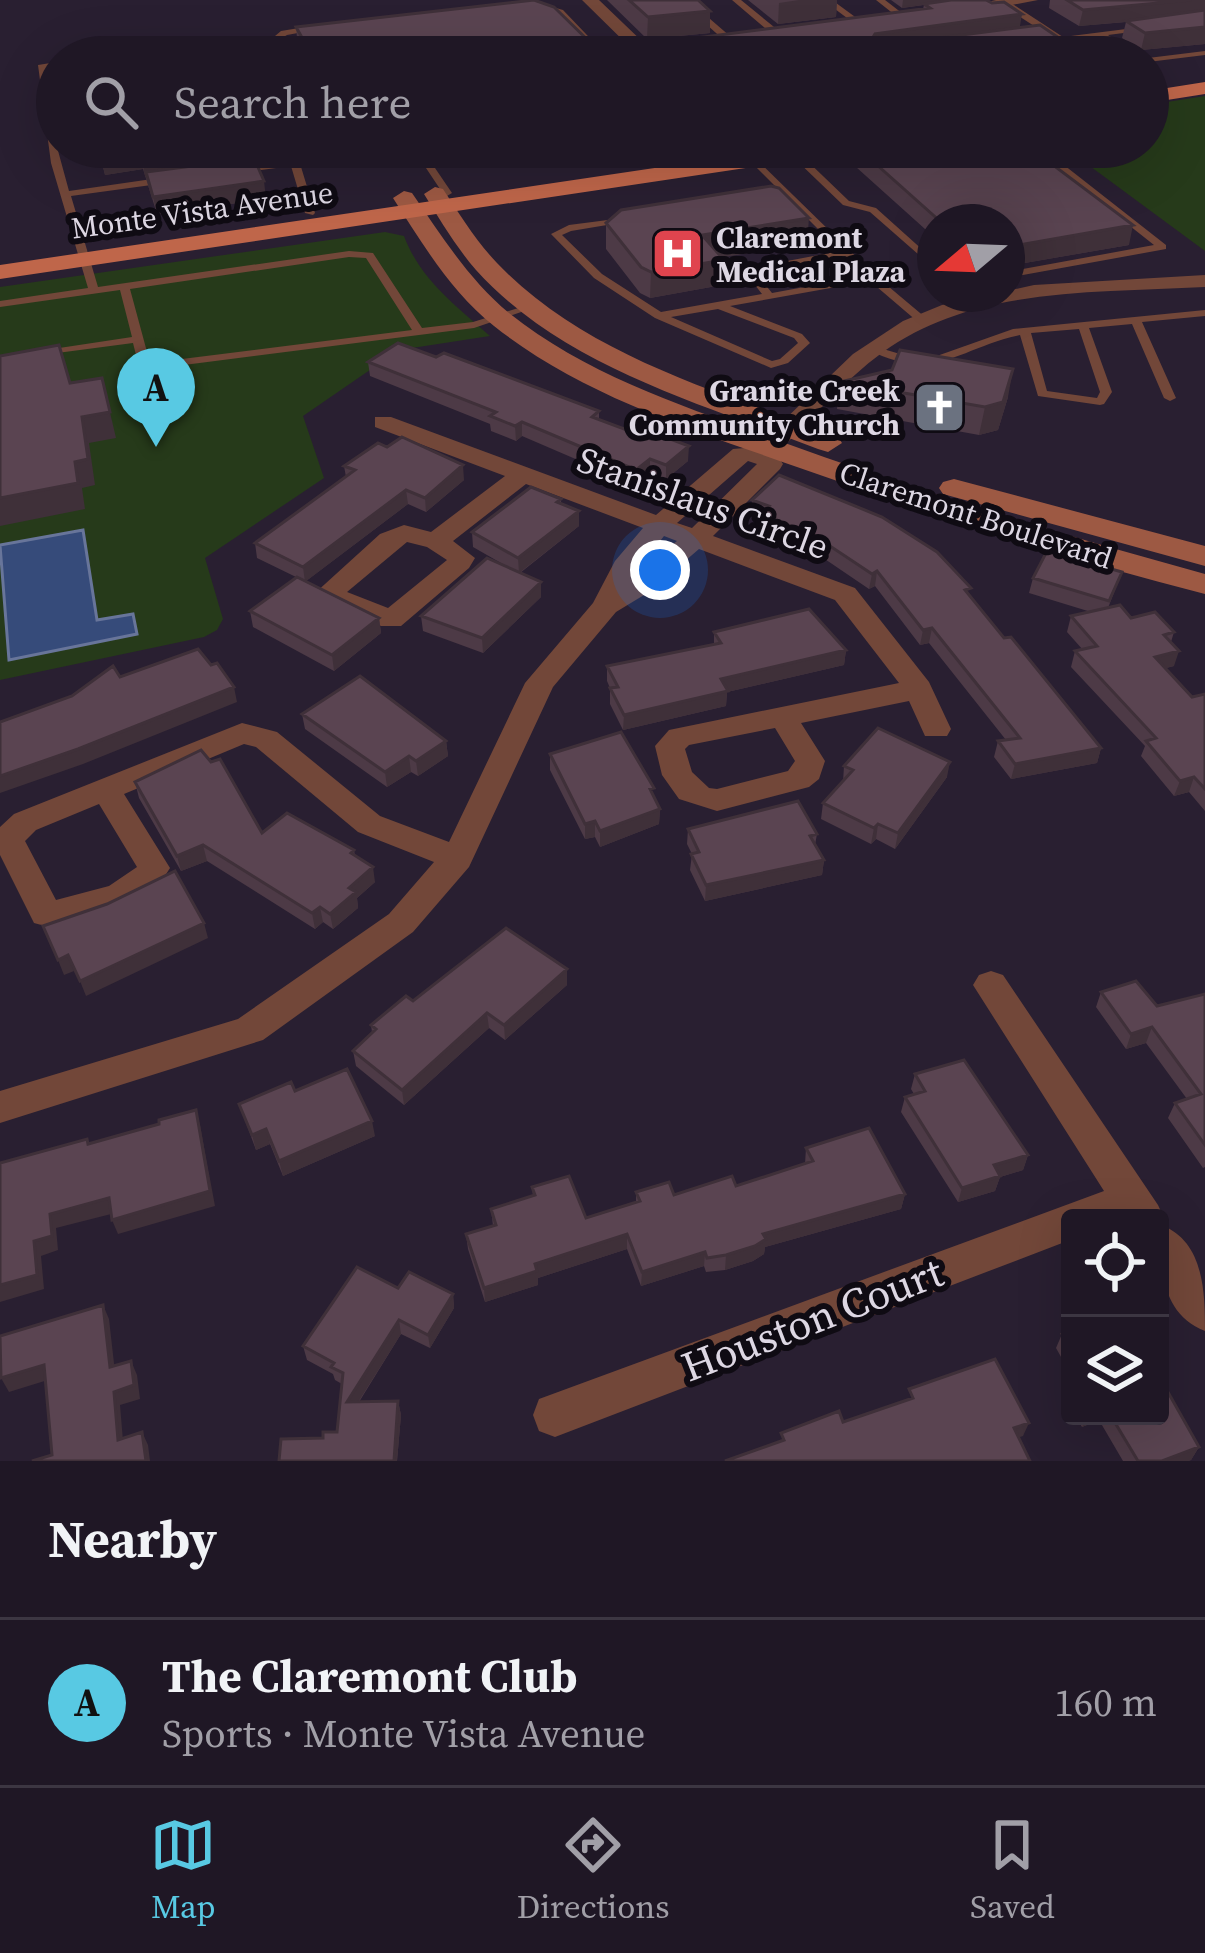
<!DOCTYPE html>
<meta charset="utf-8">
<style>
:root{--surface:#1f1725;--page:#27202d;--text:#f1f3f6;--muted:#a19fa7;--line:#3c3642;--accent:#58c9e3}
body{margin:0;font-family:"Source Serif 4",serif;background:var(--page);color:var(--text)}
.controls{position:absolute;right:36px;bottom:36px;display:grid;overflow:hidden;border-radius:12px;box-shadow:0 12px 48px #0002}
.controls button{width:108px;height:108px;display:grid;place-items:center;padding:0;border:0;border-bottom:3px solid var(--line);background:var(--surface);color:var(--text);font:60px sans-serif}
.compass{position:absolute;left:917px;top:204px;width:108px;height:108px;border-radius:50%;background:var(--surface);box-shadow:0 12px 48px #0002;rotate:251deg}
.you{position:absolute;left:660px;top:570px;width:42px;height:42px;margin:-30px;border:9px solid #fff;border-radius:50%;background:#1a73e8;box-shadow:0 0 0 18px #1a73e833}
.badge{display:grid;place-items:center;width:78px;height:78px;border-radius:50%;background:var(--accent);color:#111;font-size:39px;font-weight:700}
.pin{position:absolute;translate:-50% -99px;filter:drop-shadow(0 3px 6px #0008)}
.pin::after{content:'';position:absolute;top:63px;width:42px;height:36px;background:inherit;clip-path:polygon(0 0,100% 0,50% 100%)}
.list{margin:0;padding:0;list-style:none}
h2{display:flex;justify-content:space-between;align-items:center;height:156px;margin:0;padding:0 48px;font-size:51px}
h2 small{font-size:39px;font-weight:400;color:var(--muted)}
.list li{display:grid;grid-template-columns:78px 1fr auto;gap:36px;align-items:center;box-sizing:border-box;height:168px;padding:0 48px;border-top:3px solid var(--line)}
.list b{display:block;font-size:45px;white-space:nowrap}
.list p{margin:0;font-size:39px;white-space:nowrap;color:var(--muted)}
.list em{font-size:39px;font-style:normal;color:var(--muted)}
.icon{flex:none;width:66px;height:66px;fill:none;stroke:currentColor;stroke-width:2;stroke-linecap:round;stroke-linejoin:round}
.map{position:relative;flex:none;width:1205px;height:1461px;overflow:hidden}
.search{position:absolute;background:var(--surface);box-shadow:0 12px 48px #0002;left:36px;right:36px;top:36px;height:132px;display:flex;align-items:center;gap:30px;box-sizing:border-box;padding:0 42px;border-radius:66px;color:var(--muted);font-size:45px}
.sheet{height:324px;background:var(--surface)}
nav{display:flex;justify-content:space-around;align-items:center;box-sizing:border-box;height:168px;border-top:3px solid var(--line);background:var(--surface);font-size:33px;color:var(--muted)}
nav a{display:grid;justify-items:center;gap:6px}
nav .on{color:var(--accent)}
.map>svg:first-child{display:block}
.green{fill:#263a1a}
.water{fill:#364b7a;stroke:#68759a;stroke-width:3}
.lines{fill:none;stroke-linecap:round;stroke-linejoin:round}
.lane{fill:#724739;fill-rule:evenodd}
.street{fill:#724739;fill-rule:evenodd}
.secondary{fill:#9d5943;fill-rule:evenodd}
.primary{fill:#bf664a;fill-rule:evenodd}
.wall{fill:#4d3a46}
.shaded-wall{fill:#3f3039}
.building{fill:#5a4451;stroke:#3f3039;stroke-width:3}
.labels{text-anchor:middle;dominant-baseline:central;stroke-width:12;stroke-linejoin:round;paint-order:stroke}
.far-street-label{font-size:30px;fill:#ddd7e3;stroke:#0f0b13}
.far-poi-label{font-size:30px;font-weight:bold;fill:#ddd7e3;stroke:#0f0b13;text-anchor:start}
.street-label{font-size:36px;fill:#ddd7e3;stroke:#0f0b13}
.near-street-label{font-size:42px;fill:#ddd7e3;stroke:#0f0b13}
</style>
<div class="map">
<svg width="1205" height="1461" viewBox="0 0 1205 1461">
<rect width="100%" height="100%" fill="#291f31"/>
<path class="green" d="M1205,96V251L1064,147H1148V105Z
M385,232L404,236C420,279 456,306 490,336L399,350L303,416L324,478L205,558L223,619L217,630L204,637L0,680V287Z"/>
<path class="water" d="M83,530L97,620L133,614L137,634L9,660L0,545Z"/>
<g class="lines">
<path class="lane" d="M528,0L563,10L608,57H599L557,14L528,4Z
M679,0H688L731,37V41H725Z
M732,0H741L779,31V35H773Z
M823,0H832L862,22L855,24Z
M876,0H885L907,17L900,19Z
M1005,3H1011L1063,37L1142,27V31H1139L1108,35L1141,57H1131L1099,37L1069,41L1092,57H1082L1005,7Z
M311,26L315,28L314,30L287,35L282,38L292,57H284L275,36L281,31Z
M242,41L254,57H246L240,46L138,57H112L116,55Z
M1205,51V55L1148,62V58Z
M57,62V66L46,67L51,95L57,94V100H52L57,147L69,191L166,177L171,180L166,183L71,196L98,287L349,251L373,253L422,328L473,322L531,304L536,307L474,328L145,370L139,367L133,343L42,355V351L46,350L132,337L120,290L0,307V301L88,288L51,163L38,65ZM349,257L366,258L412,330L150,363L130,289Z
M285,147H295L315,213L313,215L305,213L291,166L238,173L233,170L238,167L290,161Z
M340,147H351L375,156L408,158L429,163L544,147H568L563,150L435,168L452,193L447,196L444,195L426,168C397,160 365,166 340,147Z
M678,147H688L697,155L689,157Z
M1030,147H1041L1166,245V249L1007,278V272L1154,245Z
M792,152H798L849,201L876,208L935,261V269L870,212L843,205L792,156Z
M755,158L876,276L926,318V322H918L870,281L730,306L802,334L810,343L788,363L771,368L655,318L594,278L551,234L569,225L631,217V221L571,231L562,235L602,274L661,312L762,294L744,271L745,269L840,251L752,163V159ZM845,256L864,276L772,293L756,273ZM718,309L794,338L798,343L780,359L772,361L671,317Z
M1205,310V316L1142,322L1176,398L1170,401L1164,398L1132,324L1089,328L1112,392L1104,404L1100,405L1038,396L1020,335C958,348 935,384 867,349L873,346L917,359L934,357L1013,329ZM1079,329L1100,392L1097,398L1047,391L1031,333Z"/>
<path class="street" d="M582,0H599L647,46L720,36L728,41L640,57Z
M996,0H1038L970,13L962,8Z
M731,147H751L764,161L748,165Z
M1205,275V287C1097,293 975,286 883,352C843,381 811,420 776,454L783,464L780,469L713,536L855,588L929,682L951,729L947,736H925L909,701L801,723L825,761L819,779L809,787L717,811L679,799L662,775L655,746L669,730L899,683L835,600L699,549L649,592L616,612L553,687L469,867L413,932L263,1040L0,1123V1091L238,1019L389,914L434,862L358,832L256,747L244,744L124,794L170,868C149,906 77,937 34,923L0,855V827L14,814L242,723L277,732L380,816L449,842L525,683L593,603L615,561L643,528L526,484L453,541L475,558L469,568L401,626H381L318,600L314,594L380,534L404,525L431,532L505,476L375,427V417H391L656,515L733,449L756,447L853,354L903,321L942,305L1034,285ZM748,461L757,464L692,528L677,523ZM664,536L677,541L630,579ZM407,542L427,547L447,560L388,608L347,592ZM775,728L795,761L788,771L717,789L709,788L692,772L685,749L689,745ZM99,804L137,867L109,886L56,900L25,841L36,830Z
M991,971L1003,975L1158,1205L1164,1218L1161,1225C1204,1241 1205,1292 1205,1331C1158,1313 1160,1260 1160,1218H1070V1240L555,1437L539,1431L533,1415L539,1399L1104,1191L973,985L979,975Z"/>
<path class="secondary" d="M435,187L443,189C460,215 476,241 497,263C587,357 721,392 838,437L842,443L828,452L818,449C700,403 564,367 476,270C456,247 440,220 424,194Z
M404,191L412,193C441,235 469,280 509,313C585,374 680,405 771,438C913,490 1059,534 1205,574V594C1067,559 931,514 797,467C693,430 581,395 494,326C451,292 422,243 393,198Z
M954,479L1205,546V566L943,494L939,488L943,482Z"/>
<path class="primary" d="M1205,82V94L1148,103V91Z
M796,147H851L840,154L0,279V265Z"/>
</g>
<path class="wall" d="M607,0H698L710,33L647,39Z
M748,0H837L836,17L778,24Z
M891,0H986L1020,28L1059,38L1056,56L680,57V40L923,9L924,5L902,8Z
M1050,0H1205V44L1141,50L1122,38L1126,22L1079,26L1049,8Z
M296,27L605,57H308L297,38Z
M98,147H259L260,153L249,155L266,199L157,214L143,169L105,175Z
M858,148L1037,153L1129,245L1007,266V222H935V238L856,167Z
M606,223L807,243L722,257L724,260L722,285L650,298L640,293L606,249Z
M436,357L599,411V419L688,461L666,479L650,473L636,485L522,436L516,441L491,431L490,424L370,376L368,362Z
M840,382L1008,397L998,430L979,435L837,409Z
M344,466L464,480L426,512L408,504L306,581L379,618L381,633L334,671L253,627L250,611L296,577L257,558L255,543L346,477Z
M561,499V504L579,526L520,573L541,597L483,653L423,631L421,616L513,570L473,547L472,532Z
M752,500L969,595L1004,638L1101,748L1097,763L1011,779L994,757L998,741L1006,740L929,643L920,645L875,586L869,589L813,551L756,532L757,517L751,515Z
M1122,572L1108,608L1174,632L1171,642L1174,666L1166,668L1192,697L1205,694V811L1189,792L1174,796L1141,756L1145,746L1071,667L1075,651L1083,650L1067,632L1071,616L1091,612L1029,593L1033,578Z
M714,632L846,650L844,665L727,692L726,706L623,730L610,704V688L607,681V666L714,644Z
M302,714L446,741L448,756L418,776L411,772L387,787L305,729Z
M550,754L654,797L660,809L659,824L600,847L595,837L585,839L550,770Z
M844,766L947,777L895,849L876,839L871,844L821,819L823,803L843,782Z
M135,782L262,833L354,850L355,856L375,882L357,898L358,908L333,929L323,922L315,929L207,861L181,871L139,798Z
M688,829L817,834L815,845L824,860L822,875L705,901L690,870L692,854L687,844Z
M567,985L505,1040L489,1028L404,1105L356,1066L353,1051L372,1032L371,1025L413,1001Z
M1101,992L1157,1006L1205,994V1167L1203,1168L1168,1118L1175,1103L1187,1099L1146,1043L1126,1049L1096,1007Z
M915,1074L1028,1155L1023,1170L1000,1177L995,1191L958,1202L901,1112L905,1097L914,1094L911,1089Z
M295,1091L375,1136L283,1176L270,1144L256,1150L239,1104Z
M806,1148L905,1194L901,1209L765,1247L764,1254L753,1261L725,1270L706,1272L704,1266L641,1286L627,1249L538,1278V1285L485,1302L468,1249L466,1234L493,1226L491,1209L533,1196L532,1187L586,1218L636,1202V1192L674,1195L736,1186L805,1164Z
M398,1288L453,1294L454,1308L430,1348L401,1334L359,1402L398,1401L401,1415L397,1461H279L337,1432L342,1384L335,1380L333,1374L307,1360L303,1346Z
M1070,1331V1373L1056,1348L1062,1334Z
M1076,1416H1160L1199,1447L1191,1460L1188,1461H1123L1099,1420L1082,1427Z"/>
<path class="shaded-wall" d="M799,0H837L836,17L778,24L779,3Z
M903,0H957L902,8Z
M1191,0H1205V15L1079,26L1083,10Z
M710,11V33L647,39L648,17Z
M1022,14L1019,32L873,53L872,39L875,34Z
M1205,27V44L1141,50L1145,33Z
M1059,38L1056,56L1050,57H924Z
M203,147H259L260,153L249,155L250,162L145,176L141,155Z
M139,149L143,169L105,175L100,154Z
M264,181L266,199L157,214L153,197Z
M809,218L807,243L701,261L702,235Z
M1133,225L1129,245L1007,266V247Z
M724,260L722,285L650,298L651,272Z
M1013,369L1008,397L998,430L979,435L985,407Z
M102,378L116,438L89,443L95,485L82,488L85,509L0,526V498L75,462L82,417Z
M522,422V436L516,441L515,426Z
M689,446L688,461L666,479V465Z
M650,459V473L636,485V470Z
M463,465L464,480L426,512L425,498Z
M406,490L408,504L305,582L303,567Z
M579,511V526L519,573L518,558Z
M877,571L875,586L869,589L872,574Z
M541,582V597L483,653L482,638Z
M379,618L381,633L334,671L332,655Z
M932,628L929,643L920,645L923,630Z
M846,650L844,665L727,692L726,706L623,730L624,715L721,679Z
M1179,651L1174,666L1150,672L1155,657Z
M234,687L237,702L83,764L0,793V776Z
M446,741L448,756L418,776L416,761Z
M1101,748L1097,763L1011,779L1015,764Z
M409,756L411,772L387,787L385,772Z
M950,762L947,777L895,849L898,833Z
M1194,777L1189,792L1174,796L1180,781Z
M660,809L659,824L600,847V831Z
M595,821V837L585,839V824Z
M878,824L876,839L871,844L874,828Z
M203,845L207,861L181,871L177,856Z
M824,860L822,875L705,901L706,885Z
M373,867L375,882L357,898L358,908L333,929L330,914L349,888Z
M320,907L323,922L315,929L312,913Z
M204,923L208,938L86,996L80,981Z
M68,955L74,971L64,975L58,960Z
M567,969V985L505,1040L504,1025Z
M487,1013L489,1028L404,1105L402,1090Z
M1152,1027L1146,1043L1126,1049L1131,1034Z
M196,1110L200,1125L215,1206L118,1234L112,1220Z
M372,1121L375,1136L283,1176L279,1161Z
M266,1129L270,1144L256,1150L252,1135Z
M1028,1155L1023,1170L1000,1177L995,1191L958,1202L962,1188L994,1165Z
M905,1194L901,1209L765,1247L764,1254L753,1261L725,1270L726,1255L763,1234Z
M109,1198L115,1213L56,1228L58,1250L41,1256L44,1289L0,1302V1285L34,1241L50,1214Z
M627,1234V1249L538,1278V1285L485,1302L484,1288L535,1264Z
M705,1252L704,1266L641,1286L642,1272Z
M453,1294L454,1308L430,1348L428,1335Z
M103,1305L109,1319L116,1381L110,1367Z
M399,1320L401,1334L350,1415L347,1402Z
M131,1361L137,1375L140,1399L120,1405L124,1453L118,1440L114,1392Z
M44,1365L51,1379L9,1392L1,1378Z
M398,1401L401,1415L397,1461H394Z
M1087,1416H1101L1099,1420L1082,1427Z
M1029,1423L1023,1436L1008,1441L1014,1428Z
M142,1432L148,1445L150,1461H146Z
M1199,1447L1191,1460L1188,1461H1162Z"/>
<path class="building" d="M534,0L554,7L605,57H313L296,27Z
M629,0H698L710,11L648,17Z
M951,0H986L992,3L1004,2L1022,14L875,34L872,39L900,43L1040,25L1059,38L924,57H701L680,40L930,8L924,4Z
M1067,0H1191L1083,10Z
M1205,10V27L1145,33L1126,21Z
M98,147H203L141,155L139,149L100,154Z
M868,147H1033L1037,153L1133,225L1007,247V222H941L858,148Z
M254,158L264,181L153,197L146,172Z
M771,186L779,188L809,218L702,235L724,260L651,272L641,267L606,223L621,210Z
M398,343L436,357L444,353L599,411L592,417L651,439L657,434L689,446L666,465L650,459L636,470L522,422L515,426L490,416L496,412L368,362Z
M59,345L70,383L102,378L110,412L82,417L88,459L75,462L78,483L0,498V356Z
M900,350L1013,369L1003,402L985,407L840,382L892,370Z
M402,437L463,465L425,498L406,490L303,567L255,543L355,470L344,466L378,443L387,447Z
M779,475L882,517L937,552L971,588L965,590L1004,638L1011,637L1101,748L1015,764L998,741L1020,738L932,628L923,630L877,571L872,574L815,536L757,517L769,506L752,500Z
M531,487L561,499L557,502L579,511L518,558L472,532Z
M1047,551L1122,572L1109,601L1033,578Z
M487,558L541,582L482,638L421,616Z
M297,577L379,618L332,655L250,611Z
M1120,605L1131,618L1155,612L1174,632L1164,635L1179,651L1155,657L1192,697L1205,694V789L1194,777L1180,781L1146,741L1156,738L1075,651L1097,646L1071,616Z
M809,609L846,650L721,679L728,691L624,715L610,688L618,687L607,666L721,643L714,632Z
M198,649L211,665L217,663L234,687L78,749L0,776V722L72,696L113,666L120,677Z
M360,676L446,741L416,761L409,756L385,772L302,714Z
M878,728L950,762L898,833L878,824L874,828L823,803L853,770L844,766Z
M621,732L654,788L650,789L660,809L600,831L595,821L585,824L550,754Z
M201,750L211,762L220,759L262,833L287,813L354,850L351,853L373,867L349,888L356,892L330,914L320,907L312,913L203,845L177,856L135,782Z
M798,801L817,834L810,836L824,860L706,885L691,854L699,852L688,829Z
M175,871L204,923L80,981L68,955L58,960L43,926L107,904Z
M506,928L567,969L504,1025L487,1013L402,1090L353,1051L376,1029L371,1025L406,996L413,1001Z
M1136,981L1157,1006L1205,994V1145L1175,1103L1201,1094L1152,1027L1131,1034L1101,992Z
M964,1060L1028,1155L994,1165L1000,1176L962,1188L905,1097L925,1091L915,1074Z
M347,1069L372,1121L279,1161L266,1129L252,1135L239,1104L291,1082L295,1091Z
M196,1110L210,1191L112,1220L109,1198L50,1214L52,1236L34,1241L37,1275L0,1285V1163L87,1139L88,1144L159,1124V1120Z
M869,1128L905,1194L763,1234L766,1239L755,1246L726,1255L707,1258L705,1252L642,1272L627,1234L535,1264L537,1271L484,1288L466,1234L496,1225L491,1209L535,1195L532,1187L569,1176L586,1218L640,1201L636,1192L669,1182L674,1195L732,1176L736,1186L813,1161L806,1148Z
M357,1267L398,1288L409,1272L453,1294L428,1335L399,1320L347,1402L398,1401L394,1461H279L281,1439L323,1438V1432H337L343,1373L331,1367L334,1363L303,1346Z
M103,1305L110,1367L131,1361L134,1385L114,1392L118,1440L142,1432L146,1461H32L52,1455L44,1365L1,1378L0,1336Z
M1070,1331V1348L1062,1334Z
M995,1359L1029,1423L1014,1428L1030,1461H725L784,1440L781,1433L839,1411L843,1422L913,1398L909,1389Z
M1160,1378L1199,1447L1162,1461H1138L1111,1416H1160Z"/>
<defs>
<symbol id="hospital-square" viewBox="-11 -11 22 22"><rect x="-9" y="-9" width="18" height="18" rx="4" fill="#e0444e" stroke="#0f0b13"/><path d="M-5-5h3v3.5h4V-5h3V5h-3V1.5h-4V5h-3Z" fill="#fff"/></symbol>
<symbol id="church-square" viewBox="-11 -11 22 22"><rect x="-9" y="-9" width="18" height="18" rx="4" fill="#6b7280" stroke="#0f0b13"/><path d="M-1.2-6h2.4v3.5h3.3v2.4h-3.3V6h-2.4V-.1h-3.3v-2.4h3.3Z" fill="#fff"/></symbol>
</defs>
<g fill-rule="evenodd">
<use href="#hospital-square" x="648" y="224" width="59" height="59"/>
<use href="#church-square" x="910" y="378" width="59" height="59"/>
</g>
<g class="labels">
<g class="far-street-label">
<text transform="translate(202 210) rotate(-8)">Monte Vista Avenue</text>
<text transform="translate(976 515) rotate(18)">Claremont Boulevard</text>
</g>
<g class="far-poi-label">
<text x="716" y="237">Claremont<tspan x="716" dy="34">Medical Plaza</tspan></text>
<text x="900" y="390" text-anchor="end">Granite Creek<tspan x="900" dy="34">Community Church</tspan></text>
</g>
<g class="street-label">
<text transform="translate(703 503) rotate(20)">Stanislaus Circle</text>
</g>
<g class="near-street-label">
<text transform="translate(812 1319) rotate(-21)">Houston Court</text>
</g>
</g>
</svg>
<div class="controls">
<button><svg class="icon" aria-label="locate" viewBox="0 0 24 24"><circle cx="12" cy="12" r="6"/><path d="M12 2v4M12 18v4M2 12h4M18 12h4"/></svg></button>
<button><svg class="icon" aria-label="layers" viewBox="0 0 24 24"><path d="M12 4l9 5-9 5-9-5zM3 14l9 5 9-5"/></svg></button>
</div>
<svg class="compass" viewBox="-18 -18 36 36"><path d="M0-13l5 13h-10z" fill="#e53935"/><path d="M0 13l5-13h-10z" fill="#a19fa7"/></svg>
<div class="you"></div>
<div class="pin badge" style="left:156px;top:447px">A</div>
<div class="search"><svg class="icon" aria-label="search" viewBox="0 0 24 24"><circle cx="10" cy="10" r="6"/><path d="M15 15l6 6"/></svg>Search here</div>
</div>
<section class="sheet">
<h2>Nearby<small></small></h2>
<ul class="list">
<li><span class="badge">A</span><div><b>The Claremont Club</b><p>Sports · Monte Vista Avenue</p></div><em>160 m</em></li>
</ul>
</section>
<nav>
<a class="on"><svg class="icon" aria-label="map" viewBox="0 0 24 24"><path d="M3 6l6-2 6 2 6-2v14l-6 2-6-2-6 2zM9 4v14M15 6v14"/></svg>Map</a>
<a><svg class="icon" aria-label="directions" viewBox="0 0 24 24"><path d="M12 3l9 9-9 9-9-9zM9 14v-3h6M13 9l2 2-2 2"/></svg>Directions</a>
<a><svg class="icon" aria-label="saved" viewBox="0 0 24 24"><path d="M7 4h10v16l-5-4-5 4z"/></svg>Saved</a>
</nav>
